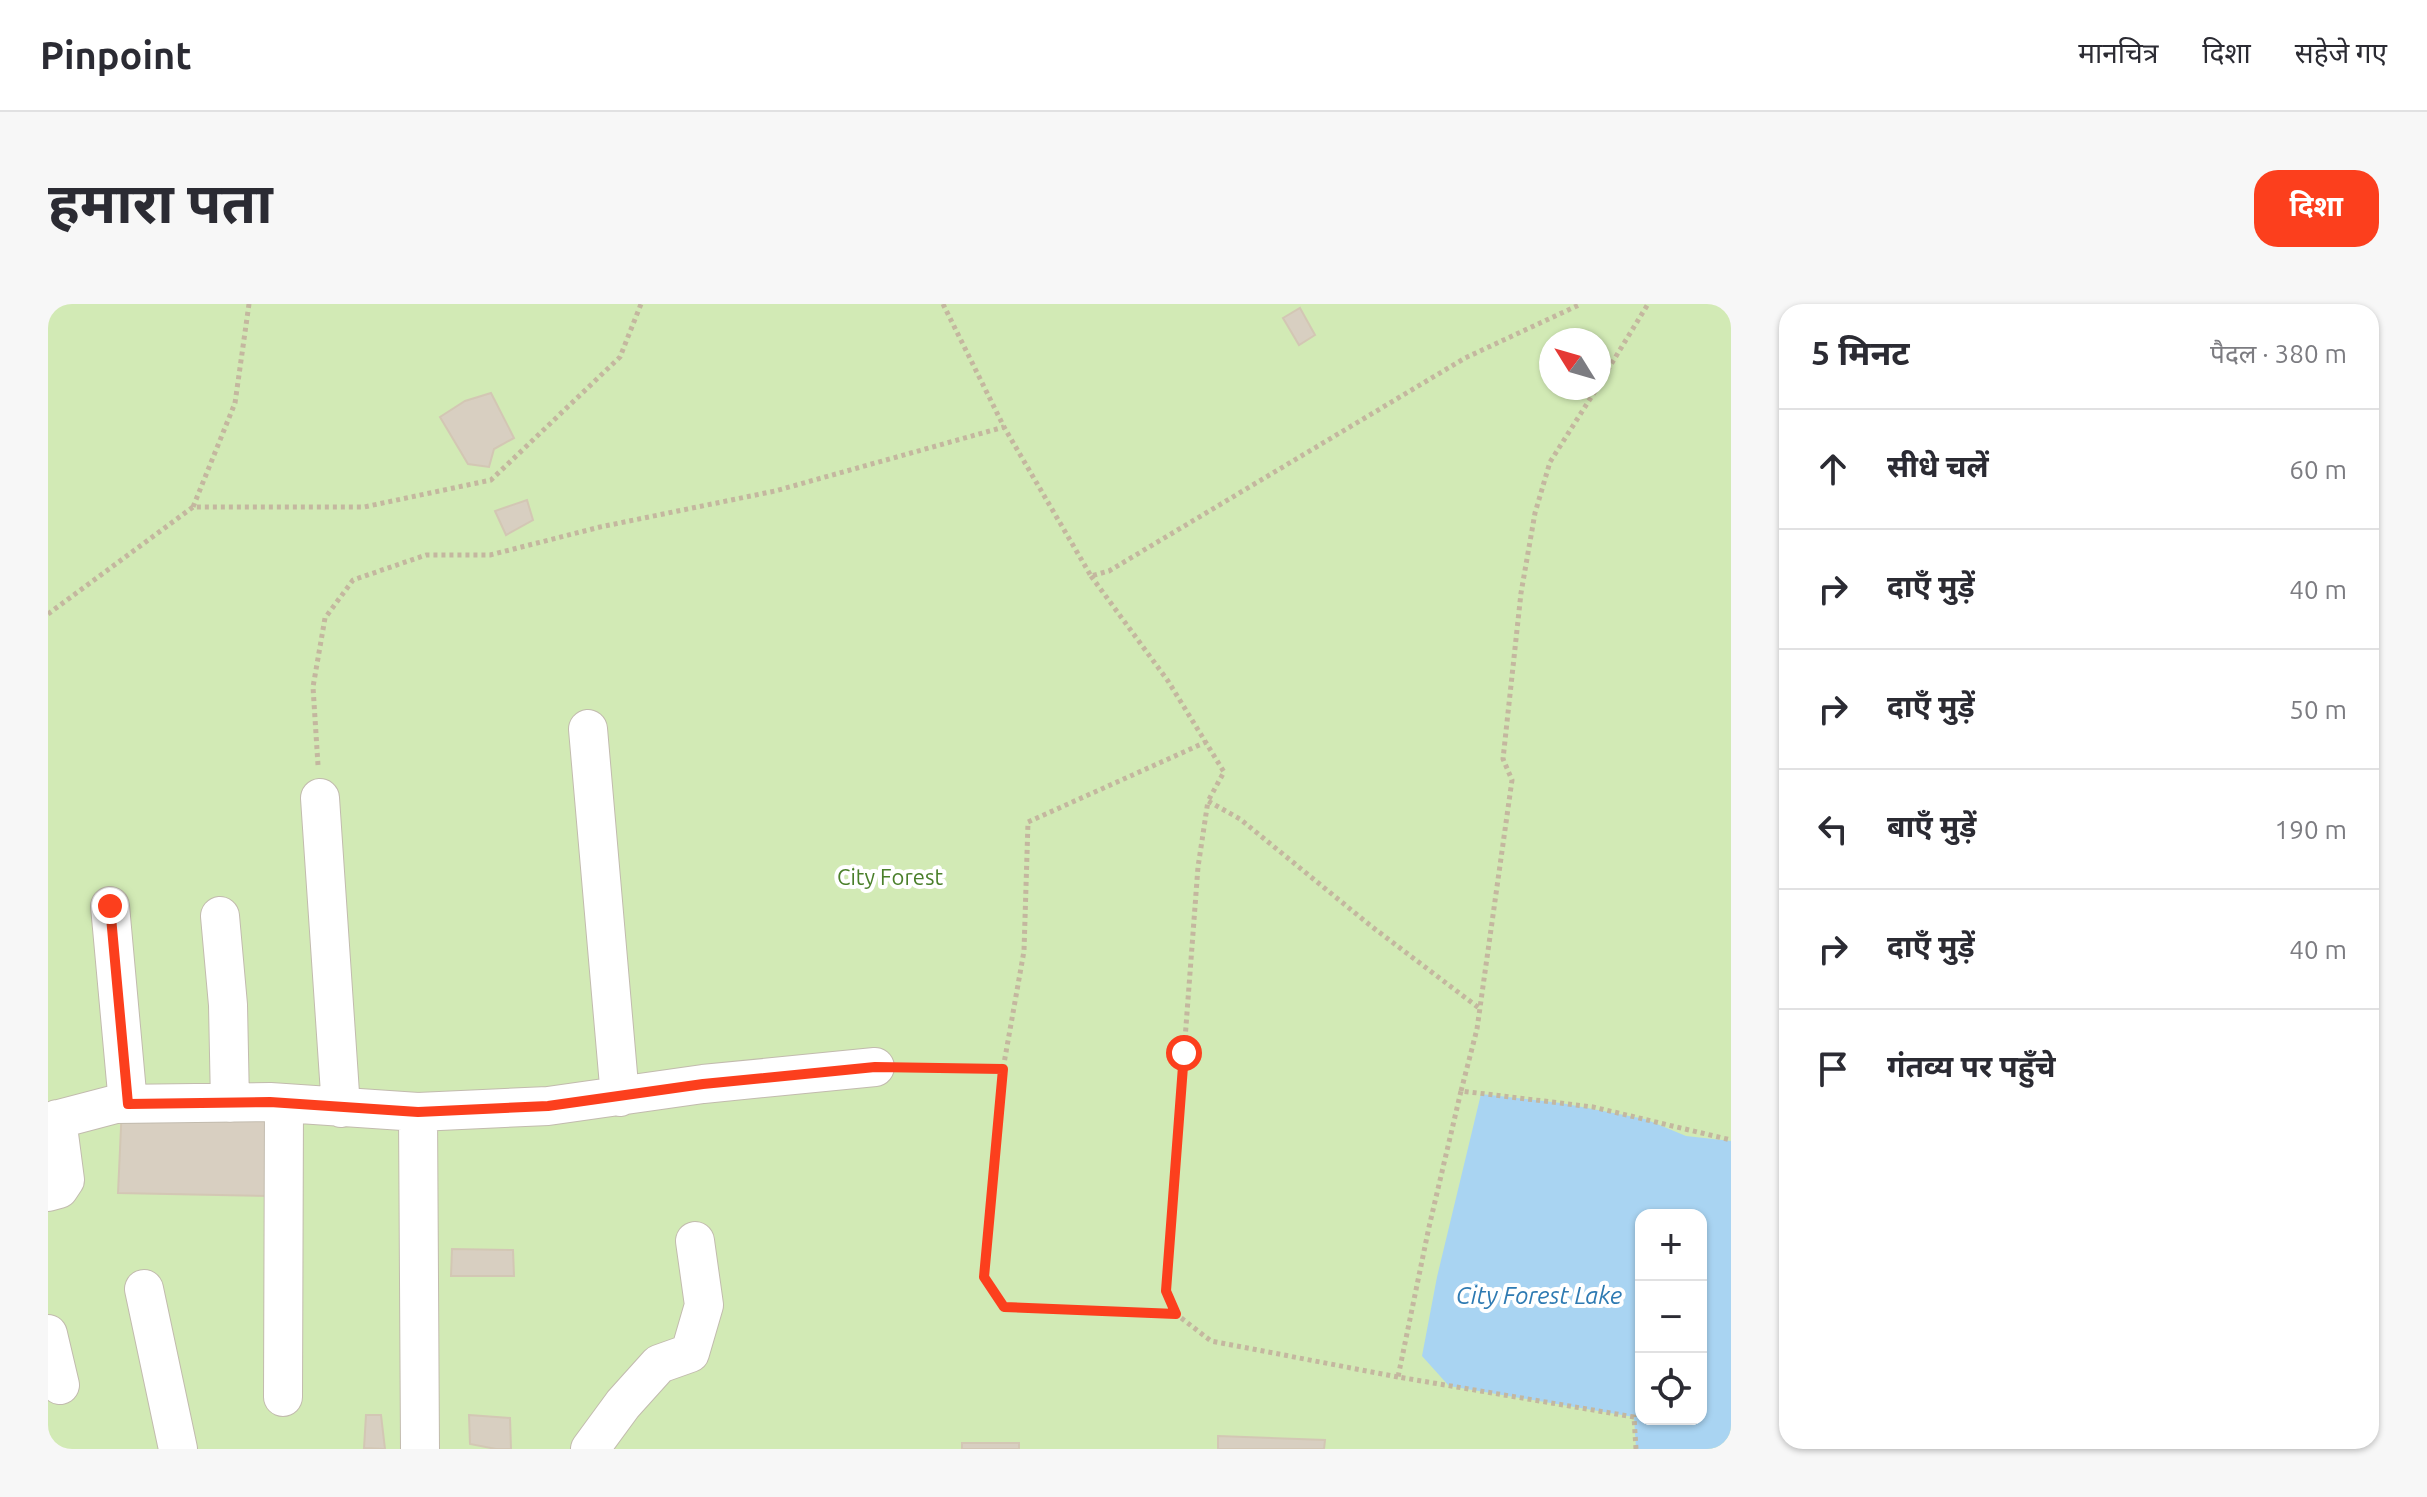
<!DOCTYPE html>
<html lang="hi">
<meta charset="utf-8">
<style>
:root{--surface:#fff;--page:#f7f7f7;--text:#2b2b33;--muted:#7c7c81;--line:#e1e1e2;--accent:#fc3f1d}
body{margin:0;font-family:Ubuntu,"Noto Sans Devanagari",sans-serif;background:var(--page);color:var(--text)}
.controls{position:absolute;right:24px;bottom:24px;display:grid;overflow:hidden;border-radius:16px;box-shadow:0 2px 6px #0004}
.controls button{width:72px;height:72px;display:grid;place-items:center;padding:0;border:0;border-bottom:2px solid var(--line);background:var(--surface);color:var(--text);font:40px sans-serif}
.compass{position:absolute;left:1491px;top:24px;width:72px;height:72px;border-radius:50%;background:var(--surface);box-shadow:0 2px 6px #0004;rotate:307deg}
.stop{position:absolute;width:24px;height:24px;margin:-18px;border:6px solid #fc3f1d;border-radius:50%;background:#fff}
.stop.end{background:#fc3f1d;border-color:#fff;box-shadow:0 2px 8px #0008}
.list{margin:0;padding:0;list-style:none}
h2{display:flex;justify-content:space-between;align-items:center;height:104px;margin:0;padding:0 32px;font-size:34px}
h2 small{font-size:26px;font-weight:400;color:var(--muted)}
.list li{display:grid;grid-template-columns:52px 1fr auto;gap:24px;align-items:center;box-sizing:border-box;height:120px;padding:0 32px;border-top:2px solid var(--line)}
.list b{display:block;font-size:30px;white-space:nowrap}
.list em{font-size:26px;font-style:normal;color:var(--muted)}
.icon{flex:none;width:44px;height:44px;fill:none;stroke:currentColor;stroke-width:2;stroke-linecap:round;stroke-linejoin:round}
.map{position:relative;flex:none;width:1683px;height:1145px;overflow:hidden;border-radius:24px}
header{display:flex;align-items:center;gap:48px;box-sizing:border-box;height:112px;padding:0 40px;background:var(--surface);border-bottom:2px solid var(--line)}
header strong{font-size:38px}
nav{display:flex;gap:44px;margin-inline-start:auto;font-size:28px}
.intro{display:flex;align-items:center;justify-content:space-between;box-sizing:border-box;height:192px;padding:0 48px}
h1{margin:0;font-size:56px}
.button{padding:20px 36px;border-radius:24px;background:var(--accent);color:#fff;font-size:28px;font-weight:700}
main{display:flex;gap:48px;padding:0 48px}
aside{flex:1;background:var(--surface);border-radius:24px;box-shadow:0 2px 6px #0004}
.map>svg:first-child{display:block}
.green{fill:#d2eab5;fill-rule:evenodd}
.water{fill:#a9d4f2;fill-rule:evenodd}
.building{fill:#d8cfc1;stroke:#d3c7b4;stroke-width:2}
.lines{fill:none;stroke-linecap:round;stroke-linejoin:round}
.minor-casing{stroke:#c2bbae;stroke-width:40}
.path{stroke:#c4b79f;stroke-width:5;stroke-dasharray:4 4;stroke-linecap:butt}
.minor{stroke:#fff;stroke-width:38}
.route{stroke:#fc3f1d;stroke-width:10}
.labels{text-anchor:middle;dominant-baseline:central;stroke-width:8;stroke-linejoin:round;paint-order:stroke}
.park-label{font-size:22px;fill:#4a7f2a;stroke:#fff}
.water-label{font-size:24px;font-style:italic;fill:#2e7ab2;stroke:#fff}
</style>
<header>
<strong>Pinpoint</strong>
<nav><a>मानचित्र</a><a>दिशा</a><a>सहेजे गए</a></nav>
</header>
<div class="intro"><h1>हमारा पता</h1><a class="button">दिशा</a></div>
<main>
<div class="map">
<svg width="1683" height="1145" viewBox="0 0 1683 1145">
<rect width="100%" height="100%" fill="#f6f3ec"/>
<path class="green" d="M0,0H1683V1145H0ZM1503,36H1551V84H1503ZM1593,911H1653V1115H1593Z"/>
<path class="water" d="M1433,790L1513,799L1597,815L1638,832L1683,837V1145H1588L1586,1113L1401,1082L1374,1052L1389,973ZM1593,911H1653V1115H1593Z"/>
<path class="building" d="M1252,4L1267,31L1251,41L1235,14Z
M443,89L466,134L446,145L441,163L420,160L392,113L417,97Z
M479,196L485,216L458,231L447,207Z
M74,802L218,806L221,892L70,889Z
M404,945L465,946L466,972H403Z
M318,1111H333L337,1145L316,1144Z
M421,1111L462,1114L463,1145H448L422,1140Z
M1170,1132L1277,1136L1276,1145H1170Z
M914,1139H971V1145H914Z"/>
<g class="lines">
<defs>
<path id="minor" d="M540,425L572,793
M272,494L293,804
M62,602L80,800
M172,612L180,701L182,799
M370,808L372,1145
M0,818L68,800L222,798L370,808L500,802L655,780L827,763
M0,888L11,885L17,876L9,815
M96,985L130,1145
M0,1030L12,1081
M235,1093L236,799
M542,1145L575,1100L611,1060L642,1049L656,1001L647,937"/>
</defs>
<use href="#minor" class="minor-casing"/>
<path class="path" d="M201,0L187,99L145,203H316L443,176L572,53L593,0
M895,0L956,123L1043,272L1061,267L1417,54L1533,0
M1551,80L1600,0
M1043,272L1120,377L1176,468L1160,497
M0,310L145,203
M270,461L265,383L277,314L305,276L378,251H442L552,223L727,187L956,123
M860,764L955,765L976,647L980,518L1158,438
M955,765L936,973L956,1003L1128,1010
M1413,787L1429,725L1464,476L1455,455L1473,289L1487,209L1502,158L1549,84
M1350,1073L1163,1037L1128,1010L1118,987L1150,563L1160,497L1192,515L1323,622L1431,704
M1588,1145L1586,1113L1350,1073L1381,923L1413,787L1545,803L1683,836"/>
<use href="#minor" class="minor"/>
</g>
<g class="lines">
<path class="route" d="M62,602L80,800L222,798L370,808L500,802L655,780L827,763L955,765L936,973L956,1003L1128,1010L1118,987L1136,749"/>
</g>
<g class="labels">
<g class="park-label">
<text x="842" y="572">City Forest</text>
</g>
<g class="water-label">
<text x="1491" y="991">City Forest Lake</text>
</g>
</g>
</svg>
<div class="controls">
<button>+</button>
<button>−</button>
<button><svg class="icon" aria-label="locate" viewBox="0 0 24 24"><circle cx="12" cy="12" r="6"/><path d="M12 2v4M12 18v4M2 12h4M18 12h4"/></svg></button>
</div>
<svg class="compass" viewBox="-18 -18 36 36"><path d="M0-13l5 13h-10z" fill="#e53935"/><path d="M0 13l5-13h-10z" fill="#7c7c81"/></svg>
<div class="stop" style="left:1136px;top:749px"></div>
<div class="stop end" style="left:62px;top:602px"></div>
</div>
<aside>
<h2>5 मिनट<small>पैदल · 380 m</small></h2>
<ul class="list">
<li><svg class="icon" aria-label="ahead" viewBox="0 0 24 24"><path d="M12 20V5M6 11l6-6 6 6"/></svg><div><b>सीधे चलें</b></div><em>60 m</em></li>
<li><svg class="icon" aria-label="right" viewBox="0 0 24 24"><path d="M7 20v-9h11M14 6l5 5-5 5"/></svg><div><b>दाएँ मुड़ें</b></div><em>40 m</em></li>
<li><svg class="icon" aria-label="right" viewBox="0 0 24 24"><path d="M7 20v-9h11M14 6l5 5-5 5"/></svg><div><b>दाएँ मुड़ें</b></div><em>50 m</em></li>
<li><svg class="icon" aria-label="left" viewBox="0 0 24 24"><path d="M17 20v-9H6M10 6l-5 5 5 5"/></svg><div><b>बाएँ मुड़ें</b></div><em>190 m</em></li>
<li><svg class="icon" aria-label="right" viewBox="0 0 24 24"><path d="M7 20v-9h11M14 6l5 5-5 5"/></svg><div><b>दाएँ मुड़ें</b></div><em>40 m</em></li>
<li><svg class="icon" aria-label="arrive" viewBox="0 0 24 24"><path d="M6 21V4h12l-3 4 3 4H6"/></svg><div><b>गंतव्य पर पहुँचे</b></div></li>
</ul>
</aside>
</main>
